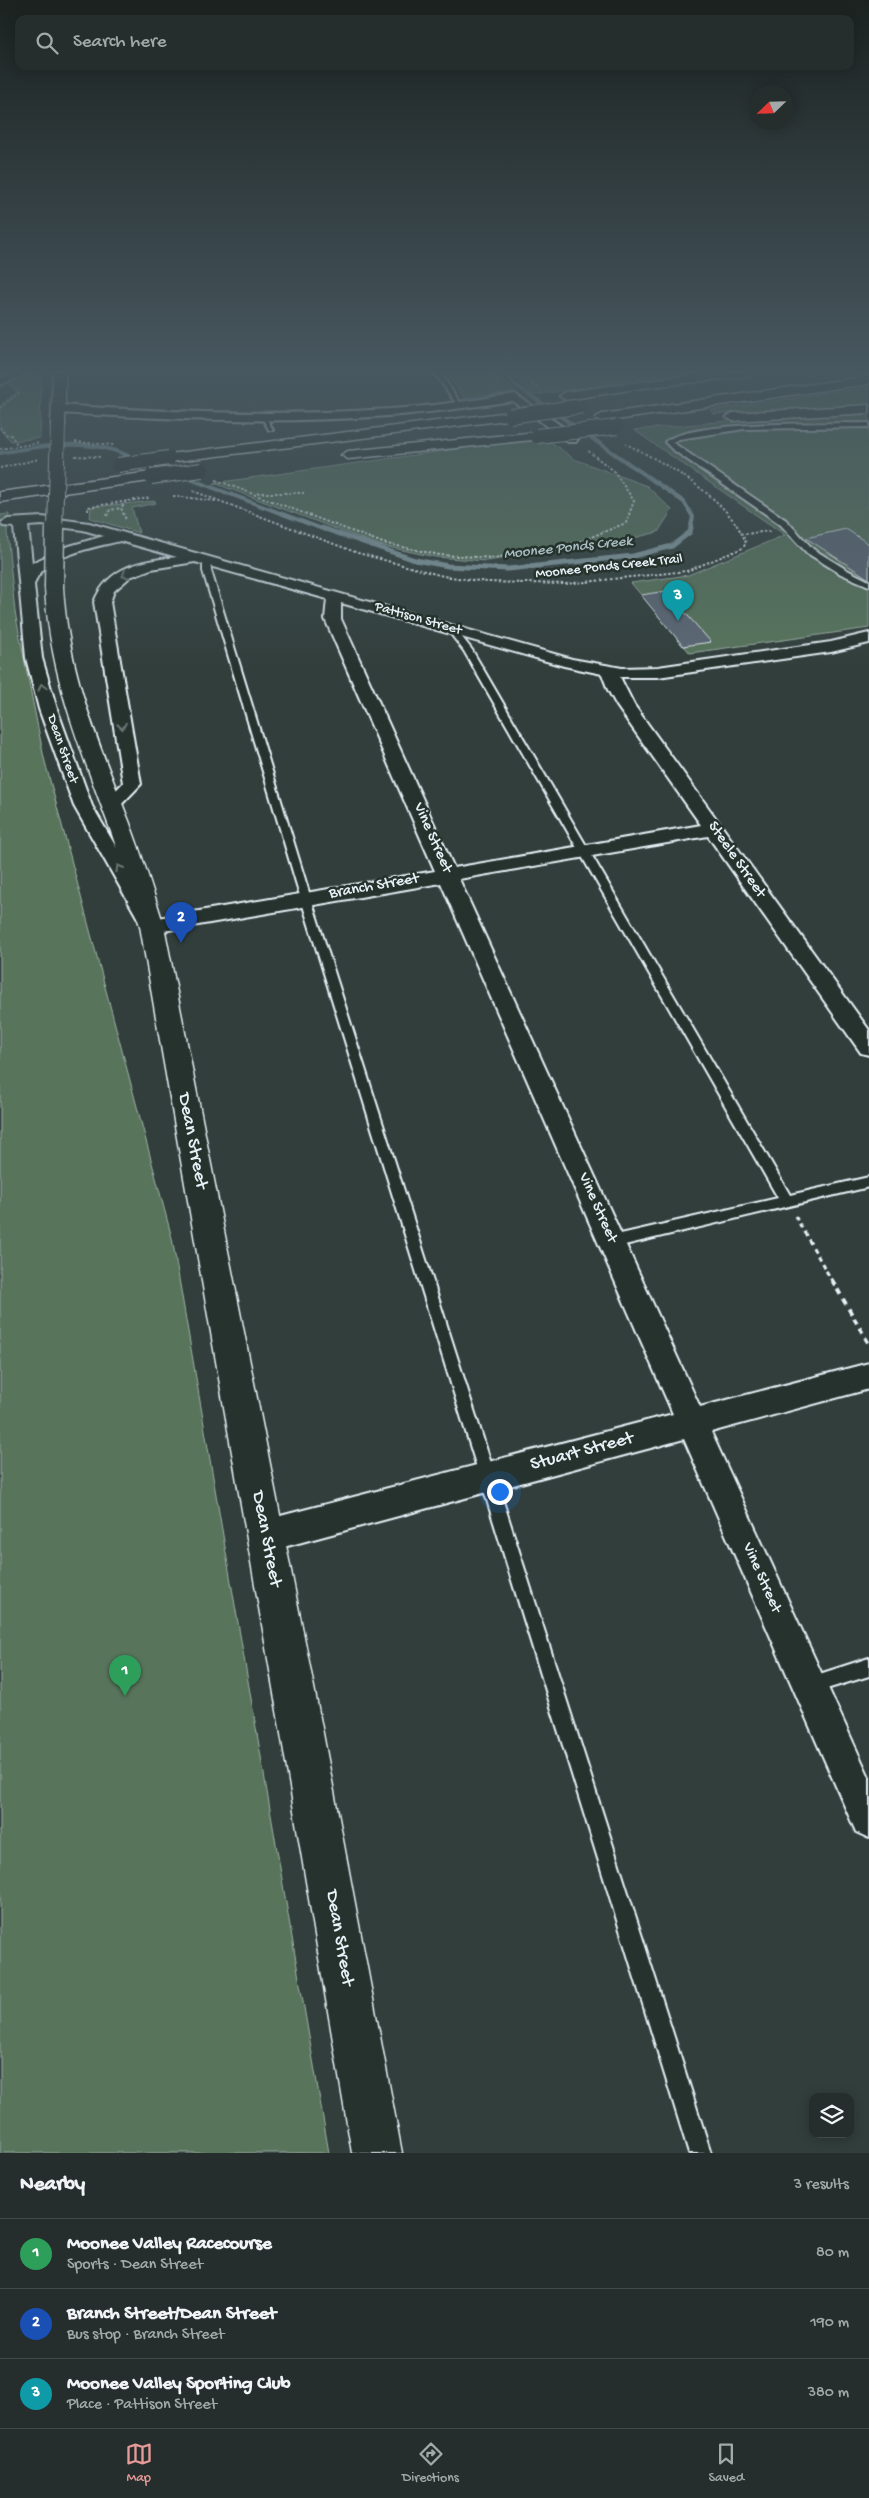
<!DOCTYPE html>
<meta charset="utf-8">
<style>
:root{--surface:#252e2c;--page:#2d3634;--text:#f1f3f6;--muted:#a3a8a9;--line:#424a48;--accent:#e69b98}
body{margin:0;font-family:"Gochi Hand",sans-serif;background:var(--page);color:var(--text)}
.controls{position:absolute;right:15px;bottom:15px;display:grid;overflow:hidden;border-radius:10px;box-shadow:0 2px 12px #0003}
.controls button{width:45px;height:45px;display:grid;place-items:center;padding:0;border:0;border-bottom:1px solid var(--line);background:var(--surface);color:var(--text);font:25px sans-serif}
.compass{position:absolute;left:749px;top:85px;width:45px;height:45px;border-radius:50%;background:var(--surface);box-shadow:0 2px 12px #0003;rotate:247deg}
.you{position:absolute;left:499px;top:1491px;width:18px;height:18px;margin:-12px;border:4px solid #fff;border-radius:50%;background:#1a73e8;box-shadow:0 0 0 8px #1a73e833}
.badge{display:grid;place-items:center;width:32px;height:32px;border-radius:50%;background:var(--accent);color:#fff;font-size:16px;font-weight:700}
.pin{position:absolute;translate:-50% -41px;filter:drop-shadow(0 1px 2px #0008)}
.pin::after{content:'';position:absolute;top:26px;width:18px;height:15px;background:inherit;clip-path:polygon(0 0,100% 0,50% 100%)}
.list{margin:0;padding:0;list-style:none}
h2{display:flex;justify-content:space-between;align-items:center;height:65px;margin:0;padding:0 20px;font-size:21px}
h2 small{font-size:16px;font-weight:400;color:var(--muted)}
.list li{display:grid;grid-template-columns:32px 1fr auto;gap:15px;align-items:center;box-sizing:border-box;height:70px;padding:0 20px;border-top:1px solid var(--line)}
.list b{display:block;font-size:19px;white-space:nowrap}
.list p{margin:0;font-size:16px;white-space:nowrap;color:var(--muted)}
.list em{font-size:16px;font-style:normal;color:var(--muted)}
.icon{flex:none;width:28px;height:28px;fill:none;stroke:currentColor;stroke-width:2;stroke-linecap:round;stroke-linejoin:round}
.map{position:relative;flex:none;width:869px;height:2153px;overflow:hidden}
.search{position:absolute;background:var(--surface);box-shadow:0 2px 12px #0003;left:15px;right:15px;top:15px;height:55px;display:flex;align-items:center;gap:12px;box-sizing:border-box;padding:0 18px;border-radius:10px;color:var(--muted);font-size:19px}
.sheet{height:275px;background:var(--surface)}
nav{display:flex;justify-content:space-around;align-items:center;box-sizing:border-box;height:70px;border-top:1px solid var(--line);background:var(--surface);font-size:14px;color:var(--muted)}
nav a{display:grid;justify-items:center;gap:2px}
nav .on{color:var(--accent)}
.map>svg:first-child{display:block}
.green{fill:#59745b;stroke:#a0b2aa}
.lines{fill:none;stroke-linecap:round;stroke-linejoin:round}
.stream-far1{stroke:#879fa4;stroke-width:4}
.stream{stroke:#879fa4;stroke-width:5}
.building{fill:#5c6875;stroke:#e8f1f8}
.lane-casing{stroke:#e8f1f8;stroke-width:4}
.street-casing{stroke:#e8f1f8;stroke-width:4}
.secondary-casing{stroke:#e8f1f8;stroke-width:3}
.highway-casing{stroke:#e8f1f8;stroke-width:3}
.path-far2{stroke:#e8f1f8;stroke-width:2;stroke-dasharray:2.5 2;stroke-linecap:butt}
.path-far1{stroke:#e8f1f8;stroke-width:3;stroke-dasharray:5 4;stroke-linecap:butt}
.path{stroke:#e8f1f8;stroke-width:4;stroke-dasharray:6 5;stroke-linecap:butt}
.lane{fill:#26332d;fill-rule:evenodd}
.street{fill:#26332d;fill-rule:evenodd}
.secondary{fill:#26332d;fill-rule:evenodd}
.highway{fill:#26332d;fill-rule:evenodd}
.secondary-bridge-far1-casing{stroke:#e8f1f8;stroke-width:16;stroke-linecap:butt}
.secondary-bridge-casing{stroke:#e8f1f8;stroke-width:21;stroke-linecap:butt}
.highway-bridge-casing{stroke:#e8f1f8;stroke-width:16;stroke-linecap:butt}
.secondary-bridge-far1{stroke:#26332d;stroke-width:14}
.secondary-bridge{stroke:#26332d;stroke-width:18}
.highway-bridge{stroke:#26332d;stroke-width:14}
.oneway{stroke:#6a7674}
.labels{text-anchor:middle;dominant-baseline:central;stroke-width:5;stroke-linejoin:round;paint-order:stroke}
.far-street-label{font-size:14px;fill:#e8f1f8;stroke:#26332d}
.far-water-label{font-size:15px;font-style:italic;fill:#a7bbc0;stroke:#26332d}
.street-label{font-size:16px;fill:#e8f1f8;stroke:#26332d}
.near-street-label{font-size:19px;fill:#e8f1f8;stroke:#26332d}
</style>
<div class="map">
<svg width="869" height="2153" viewBox="0 0 869 2153">
<rect width="100%" height="100%" fill="#313e3b"/>
<filter id="ink" filterUnits="userSpaceOnUse"><feTurbulence type="fractalNoise" baseFrequency=".02" numOctaves="2"/><feDisplacementMap in="SourceGraphic" scale="10" xChannelSelector="R" yChannelSelector="G"/><feConvolveMatrix kernelMatrix="1 2 1 2 8 2 1 2 1" color-interpolation-filters="sRGB"/></filter>
<g filter="url(#ink)">
<path class="green" d="M41,372L40,438L11,441L0,430V405L17,392L9,385Z
M446,372H495L516,392L464,398Z
M515,372H683L535,395L514,377Z
M869,387V405L714,414L711,410Z
M869,413V628L690,653L631,583L688,575L785,535L634,430L768,417Z
M544,437L574,459L647,486L672,510L658,532L605,545L486,561L435,557L379,545L214,483Z
M155,501L156,503L132,508L139,533L90,518L91,507Z
M9,514L7,532L15,612L44,758L172,1238L329,2153H0V515Z"/>
<g class="lines">
<path class="stream-far1" d="M506,372L514,384L684,502L693,517L690,530
M0,453C34,447 74,440 109,449C119,451 128,456 138,460
M182,476L325,530"/>
<path class="stream" d="M322,528L415,560L448,566L508,569L633,556L672,546L690,532L691,528"/>
</g>
<path class="building" d="M846,529L869,544V579L806,538Z
M666,591L711,642L683,646L641,595Z"/>
<g class="lines">
<defs>
<path id="lane" d="M434,372H440L462,406H458Z
M261,416H265L273,430H269Z
M869,423V427L744,429L679,439L672,442L786,520L813,549L847,570L869,581V586L841,574L807,553L780,524L672,449L665,442C690,420 830,424 869,423Z
M203,557L210,559L211,571L311,899L711,2153H689L301,899L203,571Z
M448,627H454L472,650L790,1195L869,1177V1187L612,1248L607,1246L605,1242L607,1238L612,1236L778,1198L464,651L447,629Z
M869,1658V1676L810,1694L804,1691L801,1685L804,1679Z"/>
<path id="street" d="M15,372H31L0,385V378Z
M515,394L576,436L578,439L576,442H568L513,401C466,408 420,414 373,417C269,424 164,419 59,413L53,409L59,405C163,412 267,416 371,410C419,408 467,401 515,394Z
M42,517L89,523L572,659L622,668L658,667L831,642L869,633V643L831,652L658,677H620L634,705L869,1030V1055L861,1053L708,836L459,879L700,1407L869,1363V1389L711,1432L869,1777V1838L856,1832L684,1439L265,1552L254,1547L249,1536L254,1525L265,1520L673,1414L441,883L152,933L145,931L74,806L39,709L26,658L14,527L3,526L1,523L8,519ZM42,525L83,530L104,536L66,547L32,563L28,526ZM120,541L177,557C142,561 109,565 94,602L123,783L102,804L104,808H118L141,784L110,602L114,591L130,577L151,569L195,562L327,599L325,619L435,871L158,918L92,806L57,709L42,658L34,585C41,556 95,547 120,541ZM341,603L564,666L602,674L608,690L617,706L701,825L454,868L341,619Z"/>
<path id="secondary" d="M53,372H65V426L58,430L51,426Z
M54,582L60,583L63,587C68,672 98,742 129,821C142,855 153,891 164,926L322,1728L402,2153H352L280,1728L140,926C129,891 120,855 107,821C78,742 49,672 45,587L48,583Z"/>
<path id="highway" d="M711,372H755L749,376L643,388L566,400L559,396L566,392Z
M869,376V384L602,422L595,418L602,414Z
M869,405V413L733,421L726,417L733,413Z
M510,412L517,416L515,419L169,462L162,458L169,454Z
M537,432L542,433L544,436L542,439L348,459L341,455L348,451Z
M151,472L159,477L156,480L0,502V492Z"/>
</defs>
<use href="#lane" class="lane-casing"/>
<use href="#street" class="street-casing"/>
<use href="#secondary" class="secondary-casing"/>
<use href="#highway" class="highway-casing"/>
<path class="path-far2" d="M488,372L499,383
M527,372V379L542,392
M0,408L20,392L18,391
M0,427L5,434L11,435L18,446
M75,442L114,445
M0,449L39,443
M75,456L101,457
M0,468L39,459
M216,480L383,543L440,555L494,558L576,543L626,523L634,501L614,471L587,450
M193,491L358,553L443,576L487,582L566,584L687,571L743,548L746,543C729,498 667,464 626,444
M257,493H304
M173,496L216,501
M126,501L121,508L126,520
M88,511V507L149,498
M107,516L110,510L121,508
M745,534L770,531"/>
<path class="path-far1" d="M795,1216L832,1281"/>
<path class="path" d="M832,1280L869,1344"/>
<use href="#lane" class="lane"/>
<use href="#street" class="street"/>
<use href="#secondary" class="secondary"/>
<use href="#highway" class="highway"/>
<defs>
<path id="secondary-bridge-far1" d="M55,530L58,426"/>
<path id="secondary-bridge" d="M54,587L55,528"/>
<path id="highway-bridge" d="M510,416L583,406
M537,436L617,427
M118,465L169,458
M151,477L202,470"/>
</defs>
<use href="#secondary-bridge-far1" class="secondary-bridge-far1-casing"/>
<use href="#secondary-bridge" class="secondary-bridge-casing"/>
<use href="#highway-bridge" class="highway-bridge-casing"/>
<use href="#secondary-bridge-far1" class="secondary-bridge-far1"/>
<use href="#secondary-bridge" class="secondary-bridge"/>
<use href="#highway-bridge" class="highway-bridge"/>
</g>
<defs><path id="oneway-chevron" d="M-2-3.5L2.5 0L-2 3.5" fill="none" stroke-width="1.6" stroke-linecap="round" stroke-linejoin="round" transform="scale(1.25)"/></defs>
<g class="oneway">
<use href="#oneway-chevron" transform="translate(125 575) rotate(149)"/>
<use href="#oneway-chevron" transform="translate(42 687) rotate(-106)"/>
<use href="#oneway-chevron" transform="translate(122 726) rotate(81)"/>
<use href="#oneway-chevron" transform="translate(119 868) rotate(-120)"/>
</g>
</g>
<linearGradient id="sky" x2="0" y2="1"><stop stop-color="#1b2220"/><stop offset="0.55" stop-color="#485860"/><stop offset="1" stop-color="#485860" stop-opacity="0"/></linearGradient>
<rect width="869" height="674" fill="url(#sky)"/>
<g class="labels">
<g class="far-street-label">
<text transform="translate(609 567) rotate(-6)">Moonee Ponds Creek Trail</text>
<text transform="translate(418 619) rotate(16)">Pattison Street</text>
<text transform="translate(62 749) rotate(71)">Dean Street</text>
</g>
<g class="far-water-label">
<text transform="translate(568 548) rotate(-6)">Moonee Ponds Creek</text>
</g>
<g class="street-label">
<text transform="translate(432 838) rotate(66)">Vine Street</text>
<text transform="translate(736 860) rotate(55)">Steele Street</text>
<text transform="translate(374 887) rotate(-10)">Branch Street</text>
<text transform="translate(597 1208) rotate(66)">Vine Street</text>
<text transform="translate(761 1578) rotate(66)">Vine Street</text>
</g>
<g class="near-street-label">
<text transform="translate(192 1141) rotate(79)">Dean Street</text>
<text transform="translate(582 1452) rotate(-15)">Stuart Street</text>
<text transform="translate(266 1539) rotate(79)">Dean Street</text>
<text transform="translate(339 1938) rotate(80)">Dean Street</text>
</g>
</g>
</svg>
<div class="controls">
<button><svg class="icon" aria-label="layers" viewBox="0 0 24 24"><path d="M12 4l9 5-9 5-9-5zM3 14l9 5 9-5"/></svg></button>
</div>
<svg class="compass" viewBox="-18 -18 36 36"><path d="M0-13l5 13h-10z" fill="#e53935"/><path d="M0 13l5-13h-10z" fill="#a3a8a9"/></svg>
<div class="you"></div>
<div class="pin badge" style="left:125px;top:1696px;background:#2e9e5b">1</div>
<div class="pin badge" style="left:181px;top:943px;background:#1a4fb4">2</div>
<div class="pin badge" style="left:678px;top:621px;background:#0f9aa8">3</div>
<div class="search"><svg class="icon" aria-label="search" viewBox="0 0 24 24"><circle cx="10" cy="10" r="6"/><path d="M15 15l6 6"/></svg>Search here</div>
</div>
<section class="sheet">
<h2>Nearby<small>3 results</small></h2>
<ul class="list">
<li><span class="badge" style="background:#2e9e5b">1</span><div><b>Moonee Valley Racecourse</b><p>Sports · Dean Street</p></div><em>80 m</em></li>
<li><span class="badge" style="background:#1a4fb4">2</span><div><b>Branch Street/Dean Street</b><p>Bus stop · Branch Street</p></div><em>190 m</em></li>
<li><span class="badge" style="background:#0f9aa8">3</span><div><b>Moonee Valley Sporting Club</b><p>Place · Pattison Street</p></div><em>380 m</em></li>
</ul>
</section>
<nav>
<a class="on"><svg class="icon" aria-label="map" viewBox="0 0 24 24"><path d="M3 6l6-2 6 2 6-2v14l-6 2-6-2-6 2zM9 4v14M15 6v14"/></svg>Map</a>
<a><svg class="icon" aria-label="directions" viewBox="0 0 24 24"><path d="M12 3l9 9-9 9-9-9zM9 14v-3h6M13 9l2 2-2 2"/></svg>Directions</a>
<a><svg class="icon" aria-label="saved" viewBox="0 0 24 24"><path d="M7 4h10v16l-5-4-5 4z"/></svg>Saved</a>
</nav>
